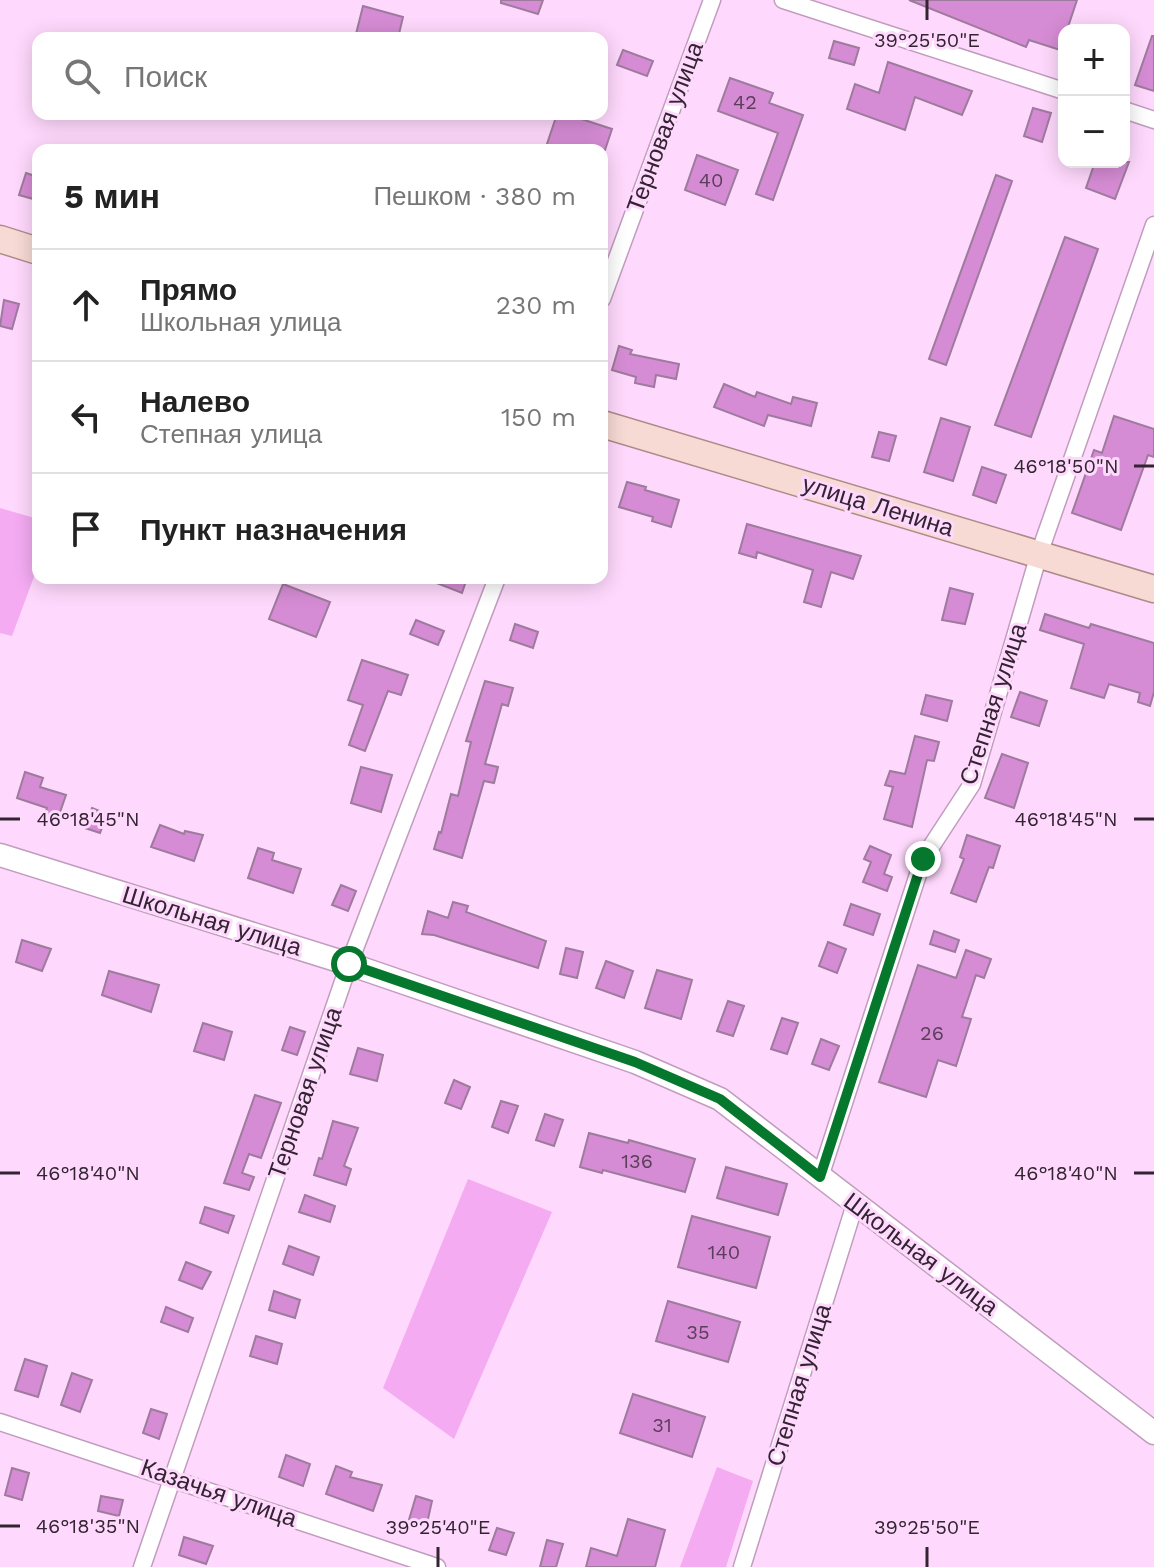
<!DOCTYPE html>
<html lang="ru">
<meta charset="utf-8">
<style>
:root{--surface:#fff;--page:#f6f6f6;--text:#222;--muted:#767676;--line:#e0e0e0}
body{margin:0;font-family:"Work Sans",sans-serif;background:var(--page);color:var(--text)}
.controls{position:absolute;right:24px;top:24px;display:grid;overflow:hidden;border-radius:16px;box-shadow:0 4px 20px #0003}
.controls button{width:72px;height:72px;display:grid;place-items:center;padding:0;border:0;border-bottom:2px solid var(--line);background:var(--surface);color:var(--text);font:40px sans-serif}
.stop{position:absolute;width:24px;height:24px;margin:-18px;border:6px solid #05782e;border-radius:50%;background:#fff}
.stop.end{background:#05782e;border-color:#fff;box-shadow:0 2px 8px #0008}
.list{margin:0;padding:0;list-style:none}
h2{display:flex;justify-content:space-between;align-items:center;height:104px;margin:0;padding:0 32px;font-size:34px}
h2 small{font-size:26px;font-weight:400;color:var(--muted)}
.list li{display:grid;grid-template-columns:52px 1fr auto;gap:24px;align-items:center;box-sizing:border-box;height:112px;padding:0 32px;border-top:2px solid var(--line)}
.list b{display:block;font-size:30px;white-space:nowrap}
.list p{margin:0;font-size:26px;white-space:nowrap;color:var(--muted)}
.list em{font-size:26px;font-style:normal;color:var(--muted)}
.icon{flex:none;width:44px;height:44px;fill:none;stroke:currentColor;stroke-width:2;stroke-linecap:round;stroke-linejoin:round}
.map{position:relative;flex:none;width:1154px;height:1567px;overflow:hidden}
.search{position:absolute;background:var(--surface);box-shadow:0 4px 20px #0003;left:32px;top:32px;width:576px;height:88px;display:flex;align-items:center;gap:20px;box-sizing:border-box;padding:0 28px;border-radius:16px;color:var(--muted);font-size:30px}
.panel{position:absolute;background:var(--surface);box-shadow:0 4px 20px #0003;left:32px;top:144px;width:576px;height:440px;border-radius:16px}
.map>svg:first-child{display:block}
.green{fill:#f4abf2}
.building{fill:#d68cd4;stroke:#9d7b9c;stroke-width:2}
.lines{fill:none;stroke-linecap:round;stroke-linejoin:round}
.street-casing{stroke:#c09dbe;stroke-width:19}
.secondary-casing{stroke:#c09dbe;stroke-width:25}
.primary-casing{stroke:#b08a89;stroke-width:29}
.street{stroke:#fff;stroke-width:16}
.secondary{stroke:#fff;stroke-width:22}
.primary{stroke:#f8dad5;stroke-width:26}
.route{stroke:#05782e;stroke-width:10}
.ticks{fill:none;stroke:#322431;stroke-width:3}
.labels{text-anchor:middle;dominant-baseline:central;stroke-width:6;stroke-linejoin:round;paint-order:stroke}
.number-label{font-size:20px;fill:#5b3e5a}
.street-label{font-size:24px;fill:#322431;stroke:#ffd9fd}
.ticks-label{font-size:20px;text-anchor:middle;fill:#322431;stroke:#ffd9fd;stroke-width:6;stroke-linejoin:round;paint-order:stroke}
</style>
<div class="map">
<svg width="1154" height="1567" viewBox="0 0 1154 1567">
<rect width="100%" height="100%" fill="#ffd9fd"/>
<path class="green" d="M0,508L38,519V566L12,636L0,633Z
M468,1179L552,1212L454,1439L383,1388Z
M717,1467L753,1481L726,1567H680Z"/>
<path class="building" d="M501,0H543L538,14L501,3Z
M909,0H1077L1067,30H1064L1060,50L1029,40L1026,47Z
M363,6L403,17L398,38H355Z
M1152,36H1154V91L1135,85Z
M834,41L859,48L854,65L829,58Z
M623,50L653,61L647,76L617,65Z
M888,62L972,91L962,115L915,97L905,130L847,109L855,84L879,93Z
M730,78L773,93L769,103L803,115L773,200L756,194L778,133L718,111Z
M1033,108L1051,113L1042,142L1024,136Z
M557,114H580L578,118L612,129L605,150H545Z
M697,155L738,170L725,205L685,190Z
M1095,162H1129L1115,199L1086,188Z
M26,173L38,177L33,199L19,195Z
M996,175L1012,181L946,365L929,359Z
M1065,237L1098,249L1031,437L995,425Z
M4,300L19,304L12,329L0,326Z
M619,346L632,350L630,354L679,364L676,379L656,375L654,387L635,383L636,377L612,370Z
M724,384L755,397L757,392L791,404L793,397L817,403L811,426L768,415L764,426L714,407Z
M1114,416L1154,429V457L1148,455L1121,530L1072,513L1094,450L1102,453Z
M941,418L970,427L953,481L924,472Z
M879,432L896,436L889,461L872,457Z
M982,467L1006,475L996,503L973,495Z
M627,482L646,487L645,490L679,500L671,527L652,521L653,517L619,507Z
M747,524L861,556L853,579L831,572L821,607L804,602L813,570L757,552L756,558L739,553Z
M424,578H467L462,593Z
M283,584L330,602L316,637L269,619Z
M950,588L973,594L965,624L942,620Z
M1045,614L1089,628L1091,624L1154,643V692L1150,706L1138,702L1140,693L1109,684L1104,698L1071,688L1084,644L1040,630Z
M416,620L444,631L438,645L410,634Z
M515,624L538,632L533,648L510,640Z
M362,660L408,675L401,695L388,691L365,751L349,745L363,705L348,700Z
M485,681L513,688L508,706L502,704L485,764L498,767L494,783L484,781L462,858L434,849L439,832L441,833L451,794L458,796L471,742L466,741Z
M1020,692L1047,701L1039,726L1011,717Z
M926,695L952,701L947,721L921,714Z
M915,736L939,742L934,761L927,760L912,827L884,819L893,787L885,785L890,771L905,774Z
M1002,754L1028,763L1014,808L985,798Z
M361,767L392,775L381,812L351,803Z
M25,772L43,778L40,787L66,795L58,818L45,814L47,808L17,798Z
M92,808L107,814L100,833L85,828Z
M160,825L184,834L185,831L203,835L194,861L151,847Z
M967,835L1000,846L993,868L989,867L976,902L951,893L964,859L960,857Z
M870,846L891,855L884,874L892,877L887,891L863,882L871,862L864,859Z
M258,848L274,853L272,860L301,869L293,893L248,878Z
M341,885L356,891L348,911L332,905Z
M453,902L468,906L466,912L546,941L538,968L434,935L422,934L428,911L448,918Z
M851,904L880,914L873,935L844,925Z
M934,931L959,940L955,952L930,944Z
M22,940L51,949L42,971L16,962Z
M828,942L846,949L837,973L819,966Z
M566,948L583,952L577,978L560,974Z
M966,950L991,959L984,978L976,975L962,1017L971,1019L956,1066L938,1060L926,1097L879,1082L918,965L956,978Z
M606,961L633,971L624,998L596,988Z
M657,970L692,980L681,1019L645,1008Z
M109,971L159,985L151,1012L102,995Z
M728,1001L744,1006L733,1036L717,1031Z
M782,1018L798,1023L787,1054L771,1049Z
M203,1023L232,1032L224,1060L194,1051Z
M290,1027L305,1032L297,1055L282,1050Z
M821,1039L839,1046L829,1070L812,1064Z
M358,1048L383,1055L377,1081L350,1074Z
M454,1080L470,1087L461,1109L445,1103Z
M255,1095L281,1103L261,1158L249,1154L242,1173L254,1177L249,1190L224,1183Z
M501,1101L518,1106L508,1133L492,1127Z
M545,1114L563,1120L554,1146L536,1140Z
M333,1121L358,1128L344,1166L351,1169L346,1185L314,1175L319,1158L322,1159Z
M589,1133L628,1143L629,1140L695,1159L685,1192L603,1170L602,1173L580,1167Z
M726,1167L787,1184L778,1215L717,1198Z
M305,1195L335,1206L330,1222L299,1212Z
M205,1207L234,1216L228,1233L200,1223Z
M692,1216L770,1237L756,1288L678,1267Z
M289,1246L319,1257L313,1275L283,1264Z
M186,1262L211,1272L202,1289L179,1280Z
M274,1291L300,1300L295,1318L269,1310Z
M668,1301L740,1322L728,1362L656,1341Z
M166,1307L193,1318L188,1332L161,1322Z
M256,1336L282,1344L277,1364L250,1356Z
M25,1359L47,1366L38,1397L15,1390Z
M72,1373L92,1380L80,1412L61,1405Z
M633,1394L705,1417L692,1457L620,1433Z
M151,1409L167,1414L159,1439L143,1433Z
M286,1455L310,1464L303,1486L279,1477Z
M336,1466L352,1472L350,1477L382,1485L373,1511L326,1494Z
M12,1468L29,1473L22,1500L5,1495Z
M101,1496L123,1500L119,1516L98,1511Z
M416,1496L432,1501L426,1528L408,1523Z
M628,1519L665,1530L655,1567H586L591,1548L617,1556Z
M497,1528L514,1533L506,1555L489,1550Z
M184,1537L213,1546L206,1564L179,1555Z
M547,1540L563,1544L556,1567H540Z"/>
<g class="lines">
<defs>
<path id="street" d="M783,0L1064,91
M1124,110L1154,120
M602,299L712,0
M820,1177L923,859L972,784L1039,554L1154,225
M0,1422L437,1567
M142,1567L349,964L497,578
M742,1567L855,1204"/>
<path id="secondary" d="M0,855L349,964L635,1062L720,1099L1154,1433"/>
<path id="primary" d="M0,239L38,251
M602,424L1154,589"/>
</defs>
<use href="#street" class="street-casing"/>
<use href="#secondary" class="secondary-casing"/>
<use href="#primary" class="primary-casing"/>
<use href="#street" class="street"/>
<use href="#secondary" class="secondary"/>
<use href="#primary" class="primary"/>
</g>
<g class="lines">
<path class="route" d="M349,964L635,1062L720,1099L820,1177L923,859"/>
</g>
<path class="ticks" d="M927,0V20M1134,466H1154M0,819H20M1134,819H1154M0,1173H20M1134,1173H1154M0,1526H20M438,1547V1567M927,1547V1567"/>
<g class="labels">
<g class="number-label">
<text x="745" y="102">42</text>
<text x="711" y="180">40</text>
<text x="932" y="1033">26</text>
<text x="637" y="1161">136</text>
<text x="724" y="1252">140</text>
<text x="698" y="1332">35</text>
<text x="662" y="1425">31</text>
</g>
<g class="street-label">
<text transform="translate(665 127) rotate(-70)">Терновая улица</text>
<text transform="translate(878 506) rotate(17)">улица Ленина</text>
<text transform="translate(993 704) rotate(-72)">Степная улица</text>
<text transform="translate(212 921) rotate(17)">Школьная улица</text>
<text transform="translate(305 1093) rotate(-71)">Терновая улица</text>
<text transform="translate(921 1254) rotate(37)">Школьная улица</text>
<text transform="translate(799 1385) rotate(-73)">Степная улица</text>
<text transform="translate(219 1493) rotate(19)">Казачья улица</text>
</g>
</g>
<g class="ticks-label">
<text x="927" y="47">39°25'50"E</text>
<text x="1066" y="473">46°18'50"N</text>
<text x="88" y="826">46°18'45"N</text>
<text x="1066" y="826">46°18'45"N</text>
<text x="88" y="1180">46°18'40"N</text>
<text x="1066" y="1180">46°18'40"N</text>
<text x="88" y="1533">46°18'35"N</text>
<text x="438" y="1534">39°25'40"E</text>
<text x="927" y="1534">39°25'50"E</text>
</g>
</svg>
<div class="controls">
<button>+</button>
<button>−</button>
</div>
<div class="stop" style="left:349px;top:964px"></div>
<div class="stop end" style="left:923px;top:859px"></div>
<div class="search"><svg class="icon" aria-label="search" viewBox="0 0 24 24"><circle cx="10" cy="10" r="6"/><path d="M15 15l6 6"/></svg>Поиск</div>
<section class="panel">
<h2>5 мин<small>Пешком · 380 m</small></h2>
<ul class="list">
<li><svg class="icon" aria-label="ahead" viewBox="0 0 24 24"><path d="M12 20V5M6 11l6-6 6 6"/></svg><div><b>Прямо</b><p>Школьная улица</p></div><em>230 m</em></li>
<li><svg class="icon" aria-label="left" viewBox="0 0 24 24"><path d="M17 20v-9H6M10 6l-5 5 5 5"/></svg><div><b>Налево</b><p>Степная улица</p></div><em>150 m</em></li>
<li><svg class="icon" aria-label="arrive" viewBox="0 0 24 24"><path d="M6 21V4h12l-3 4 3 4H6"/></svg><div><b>Пункт назначения</b></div></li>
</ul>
</section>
</div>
